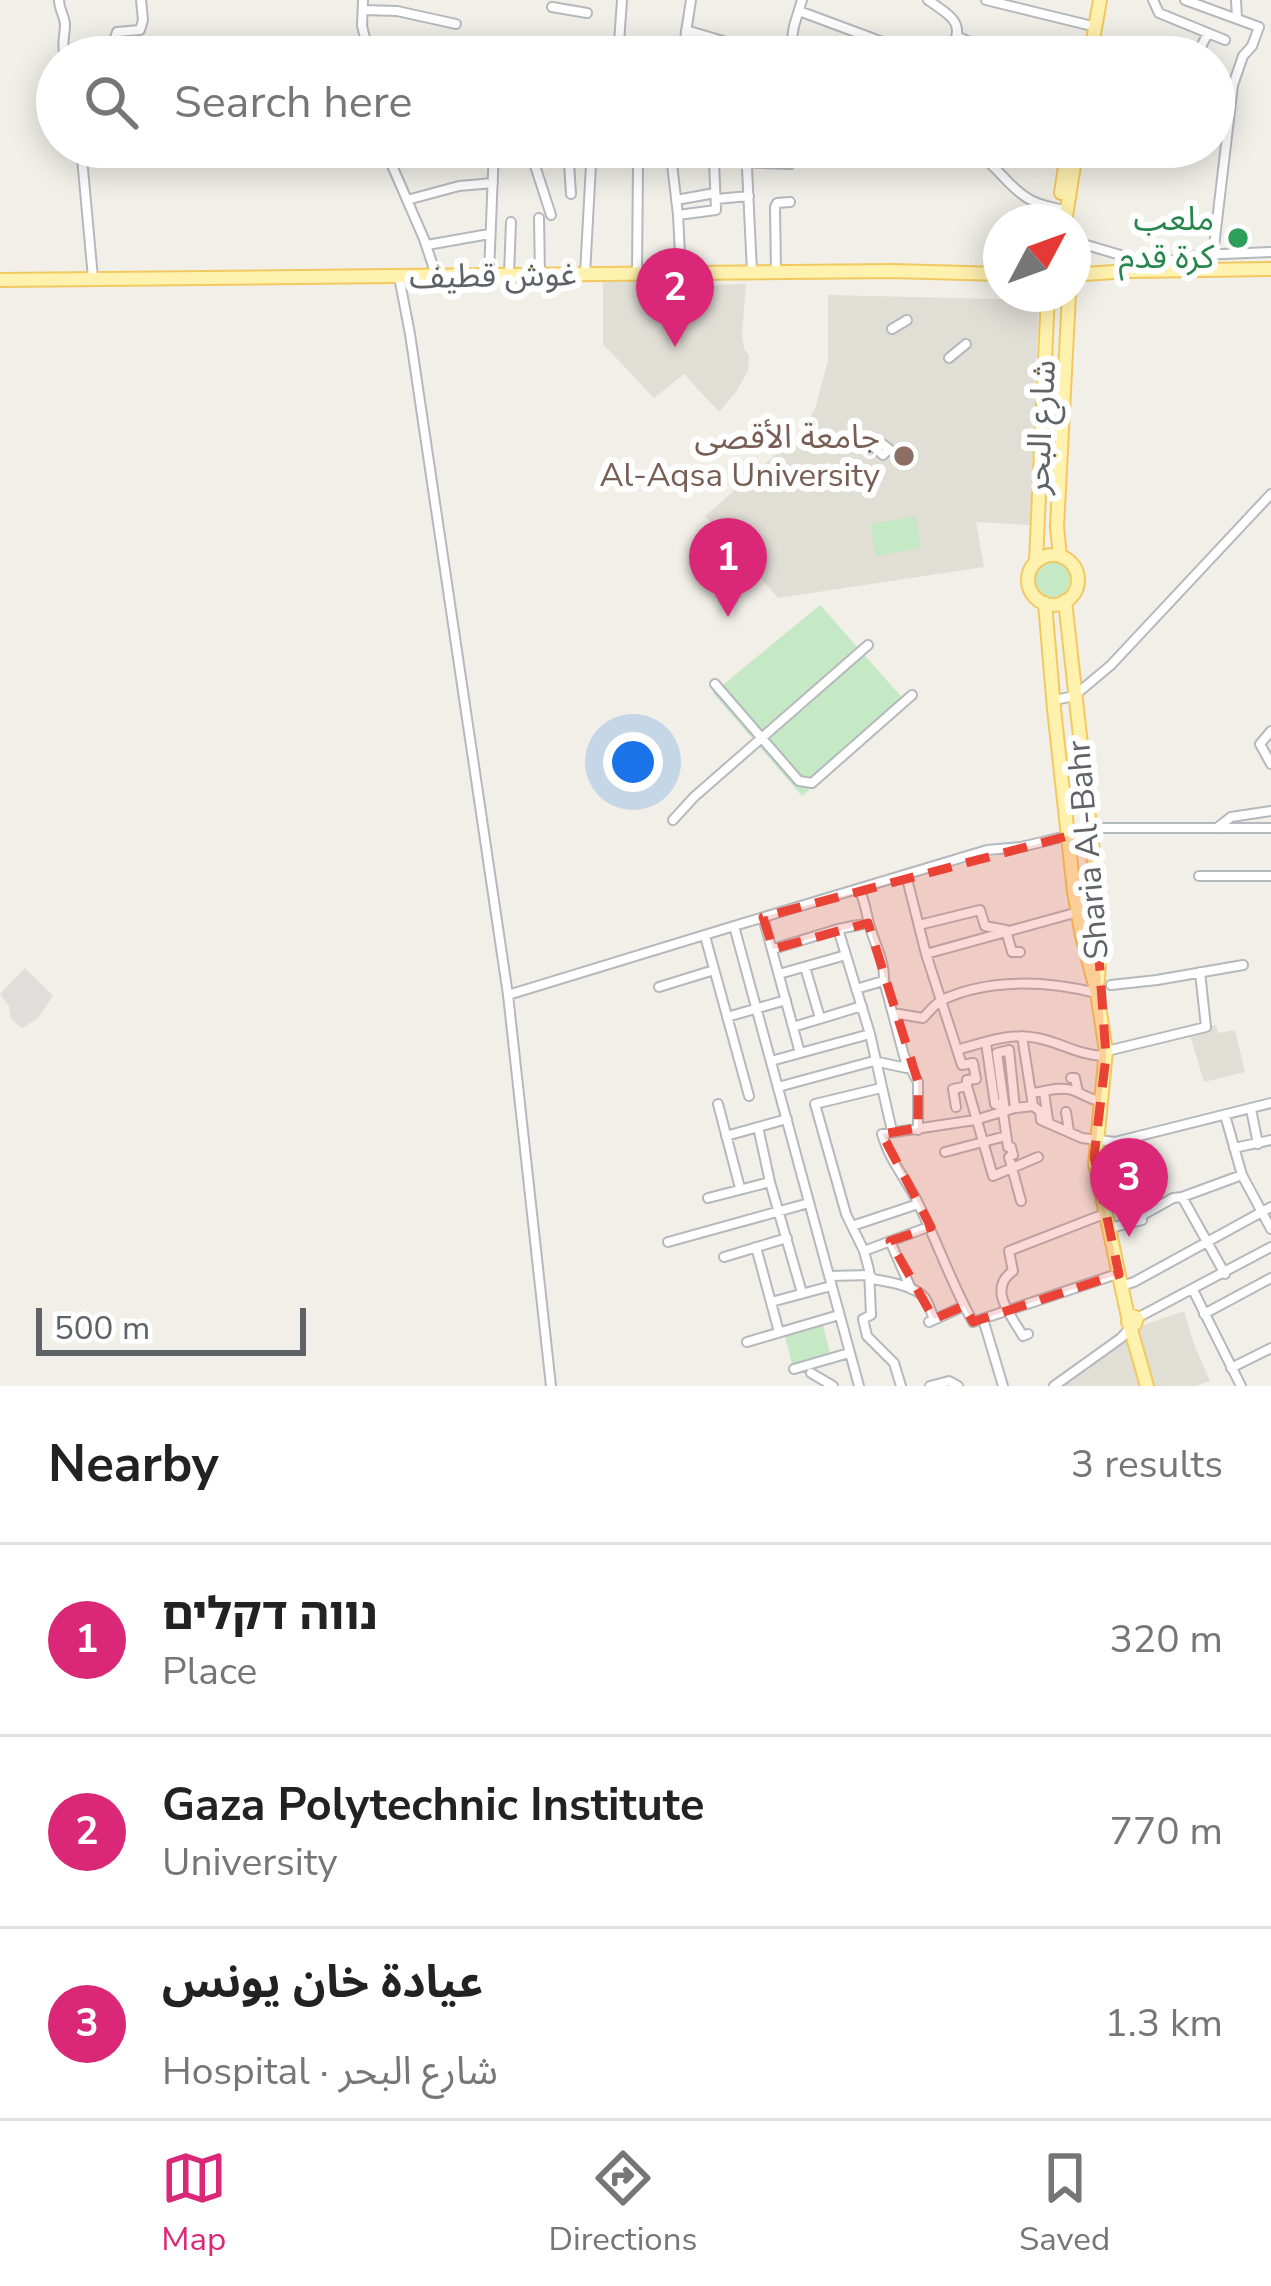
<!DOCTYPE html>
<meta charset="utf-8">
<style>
:root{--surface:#fff;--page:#f2f2f2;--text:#222;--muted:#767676;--line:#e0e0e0;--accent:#db2777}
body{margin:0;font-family:"Nunito Sans","Noto Sans Arabic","Noto Sans Hebrew",sans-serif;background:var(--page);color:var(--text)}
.compass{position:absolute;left:983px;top:204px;width:108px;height:108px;border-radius:50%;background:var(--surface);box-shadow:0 6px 30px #0003;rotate:49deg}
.scale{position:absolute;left:36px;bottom:30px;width:270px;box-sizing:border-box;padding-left:12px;border:6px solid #5f6368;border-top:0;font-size:33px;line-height:42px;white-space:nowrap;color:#5f6368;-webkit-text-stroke:9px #fff;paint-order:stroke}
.you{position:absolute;left:633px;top:762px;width:42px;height:42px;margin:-30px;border:9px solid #fff;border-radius:50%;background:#1a73e8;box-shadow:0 0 0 18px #1a73e833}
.badge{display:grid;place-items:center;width:78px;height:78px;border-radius:50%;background:var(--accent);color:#fff;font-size:39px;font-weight:700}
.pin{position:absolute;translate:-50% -99px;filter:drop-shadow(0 3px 6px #0008)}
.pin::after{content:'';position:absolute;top:63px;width:42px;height:36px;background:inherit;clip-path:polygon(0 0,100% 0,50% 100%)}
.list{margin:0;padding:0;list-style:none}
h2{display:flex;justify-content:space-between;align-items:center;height:156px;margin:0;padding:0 48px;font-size:51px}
h2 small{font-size:39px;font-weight:400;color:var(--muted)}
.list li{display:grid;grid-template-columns:78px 1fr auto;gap:36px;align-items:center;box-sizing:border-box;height:192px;padding:0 48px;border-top:3px solid var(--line)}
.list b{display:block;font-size:45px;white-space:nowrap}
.list p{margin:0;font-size:39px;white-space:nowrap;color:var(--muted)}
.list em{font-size:39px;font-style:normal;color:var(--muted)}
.icon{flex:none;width:66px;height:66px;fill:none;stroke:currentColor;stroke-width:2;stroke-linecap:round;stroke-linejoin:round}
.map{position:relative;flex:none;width:1271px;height:1386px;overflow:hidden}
.search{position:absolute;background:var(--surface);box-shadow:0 6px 30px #0003;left:36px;right:36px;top:36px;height:132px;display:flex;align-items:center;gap:30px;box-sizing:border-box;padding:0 42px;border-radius:66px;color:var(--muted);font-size:45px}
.sheet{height:732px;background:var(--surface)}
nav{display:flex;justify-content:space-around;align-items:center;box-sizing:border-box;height:168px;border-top:3px solid var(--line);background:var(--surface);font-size:33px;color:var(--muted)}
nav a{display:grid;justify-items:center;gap:6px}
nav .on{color:var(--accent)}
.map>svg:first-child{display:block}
.industrial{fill:#e0deda}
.education{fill:#e1ded6}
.green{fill:#c5e8c5}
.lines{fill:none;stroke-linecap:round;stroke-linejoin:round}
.minor-casing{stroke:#b5b8bc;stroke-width:12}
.major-casing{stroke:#f2c960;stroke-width:16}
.minor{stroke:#fff;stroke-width:8}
.major{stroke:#fff2af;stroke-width:12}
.marked{fill:#ea4335;fill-opacity:0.2;stroke:#ea4335;stroke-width:9;stroke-dasharray:24 15;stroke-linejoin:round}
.leisure-dot{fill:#2e9e5b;stroke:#fff;stroke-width:4.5}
.education-dot{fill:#8d6e63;stroke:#fff;stroke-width:4.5}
.labels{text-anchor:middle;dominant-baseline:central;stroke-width:12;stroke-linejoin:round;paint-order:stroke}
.leisure-label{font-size:33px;fill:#27864d;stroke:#fff;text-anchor:end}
.street-label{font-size:33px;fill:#5f6368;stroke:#fff}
.education-label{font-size:33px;fill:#785e54;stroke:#fff;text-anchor:end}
</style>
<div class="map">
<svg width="1271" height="1386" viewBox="0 0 1271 1386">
<rect width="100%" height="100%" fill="#f1efe8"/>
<path class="industrial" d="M25,968L53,996L37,1019L22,1028L11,1019L9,1006L0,994Z"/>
<path class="education" d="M603,279L702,280L705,285L746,284L742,334L744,349L749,355L748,371L736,392L719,412L684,374L654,398L603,344Z
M828,295L1039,300L1030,525L976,522L984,567L778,598L705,516L798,435L808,422L816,406L828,360Z
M1216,1025L1218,1033L1235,1030L1245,1072L1204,1082L1189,1032Z
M1184,1311L1195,1347L1210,1381L1195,1386H1155L1138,1327Z
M1128,1336L1144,1386H1061V1385Z"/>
<path class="green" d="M916,516L921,548L876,556L870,524Z
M1032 579a19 19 0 1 1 38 0a19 19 0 1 1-38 0Z
M820,605L906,702L802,796L713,693Z
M823,1325L830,1353L792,1364L785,1336Z"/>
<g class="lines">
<defs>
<path id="minor" d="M59,0C59,10 64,14 65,24C65,37 61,44 65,57
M363,0L362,26L370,57
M928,0C957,20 965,24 949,57
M986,0L1088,25
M1153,0L1159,13L1225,40
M1185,0L1259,27L1252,46L1243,56L1233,85L1213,255
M1236,0L1237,18
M552,7L587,13
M363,10L397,11L456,24
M799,11L923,57
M686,30L733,44
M959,37L980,47L1050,57
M108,57L117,32L140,30L143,20L141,0
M618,57L622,0
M677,57L685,39L691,0
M789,57L794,26L802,0
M1196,57L1208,33
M81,147L93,278
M384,147L424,239L436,275
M480,147L494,151
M529,147L551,215
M568,147L571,194
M670,147L678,215L681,273
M746,147L752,272
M958,147C994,154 1001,183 1029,199C1040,206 1054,207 1067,211
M1112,147L1148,161L1154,158L1157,147
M716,199L749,196
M407,200L459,186L493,183
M676,200L715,193
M678,215L716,210L714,161L790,164
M539,218L540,274
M1073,241L1144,262L1181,260L1199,255L1271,252
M427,245L489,234
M776,272L775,207L777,203L790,202
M489,274L494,148
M509,274L511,222
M585,274L592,147
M637,274L638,164
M399,277L410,334L508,995L551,1386
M892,329L907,320
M949,358L966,344
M881,443L889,449L883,455L877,450Z
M715,684L799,781L812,783L912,695
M1055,700L1074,696L1111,665L1271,494
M1271,731L1260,744L1271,764
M673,820L694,797L868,645
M1217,828L1231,817L1271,811
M906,875L926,954L962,1065L973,1063L976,1079L967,1080V1086L993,1176L1038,1157
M1199,876H1271
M859,889C866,903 866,915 871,930C876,947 885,962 884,981L904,1056L918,1082V1130
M763,917L800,1053
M919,925L980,910L985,926L1006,930L1012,952H1020
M838,929L870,1034L892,1131
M705,936L749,1096
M773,949L838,929L868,923
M926,954L1078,912
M805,967L820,1018
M779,974L846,955
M1111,985L1157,980L1243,965
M659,987L714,970
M856,989L883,981
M508,995L734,926
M893,1013L923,1018C930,1011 936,1002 944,999C991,978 1048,981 1096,993
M727,1017L786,1000
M793,1027L862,1006
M1022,1036L1031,1093
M986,1043L995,1104H998L1003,1113L1008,1147H1011L1013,1155L1009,1157L1021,1201
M957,1050C982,1043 1011,1032 1037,1038C1063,1043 1074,1054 1104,1056
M1009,1050L1015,1108
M1107,1051L1206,1027L1200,972
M771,1061L870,1034
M1071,1078H1075L1078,1092
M778,1087L874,1061L906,1068L905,1063
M881,1088L815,1104L846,1214L864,1251L869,1270L871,1315L863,1319L867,1336L894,1363L901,1386
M1044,1092L1048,1120
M718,1104L740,1188
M1033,1106L1031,1093C1043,1092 1060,1086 1072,1090C1082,1093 1088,1099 1100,1101
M956,1107L953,1089L967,1086
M1251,1109L1258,1144
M1005,1111L997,1053L1009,1050
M1066,1112L1069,1131
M1225,1115L1242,1175L1271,1229
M758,1127L770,1182L802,1293
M726,1136L787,1119
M1234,1148L1271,1140
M945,1152L1006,1136
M1182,1197L1225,1274
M708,1198L770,1182
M852,1226L918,1204
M1110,1228L1142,1220L1141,1216L1173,1198L1182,1197L1242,1175
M890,1241L911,1289
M668,1242L809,1203
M756,1247L779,1332
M864,1251L928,1227
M724,1257L787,1238
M1117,1274L973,1322C951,1283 937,1241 917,1201C905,1178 889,1159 882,1134L975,1120L1015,1108L1033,1106L1040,1111L1041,1120L1082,1138L1115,1142L1271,1103
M829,1276L870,1275L873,1279C888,1282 914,1285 925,1298C929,1304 931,1312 934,1319
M1121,1286L1134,1282L1271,1207
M1193,1290L1241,1386
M771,1302L831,1286
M1204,1314L1271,1278
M1137,1318L1271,1247
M983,1319L1003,1386
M929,1322L964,1306
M1028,1334L1023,1336C1011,1315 987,1289 1013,1271L1009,1251L1104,1214
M747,1342L839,1315
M1231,1368L1271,1348
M794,1369L849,1353
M811,1373L833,1386
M859,1386L734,926L987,850L1021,847L1100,828H1271
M930,1386L949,1381L958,1386
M1054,1386L1121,1338L1129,1329"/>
<path id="major" d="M1090,57L1100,0
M1061,193L1068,147
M1065,222L1077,147
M1073,278L1084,274L1129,271L1271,269
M0,280L893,271L1001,274
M1028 580a25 25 0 1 1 50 0a25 25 0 1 1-50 0Z
M1060,556L1057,527L1069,294
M1036,561L1048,294
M1065,601L1101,925L1098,980
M1045,603L1054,709L1074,892L1082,936L1097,993L1106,1051L1095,1163L1128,1317
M1130,1315L1137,1318L1135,1324L1128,1322Z
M1129,1323L1147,1386"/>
</defs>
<use href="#minor" class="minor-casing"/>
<use href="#major" class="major-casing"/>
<use href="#minor" class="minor"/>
<use href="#major" class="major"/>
</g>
<path class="marked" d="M1090,830L1106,1056L1094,1157L1119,1274L973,1322L964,1306L934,1319L890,1241L931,1227L882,1134L918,1128V1082L868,923L773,949L763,917Z"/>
<circle class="leisure-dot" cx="1238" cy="238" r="12"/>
<circle class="education-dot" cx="904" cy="456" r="12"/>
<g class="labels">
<g class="leisure-label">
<text x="1214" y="219">ملعب<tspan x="1214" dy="38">كرة قدم</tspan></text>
</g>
<g class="street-label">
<text transform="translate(493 276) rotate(-1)">غوش قطيف</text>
<text transform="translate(1041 427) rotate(-87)">شارع البحر</text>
<text transform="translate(1088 850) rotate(-95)">Sharia Al-Bahr</text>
</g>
<g class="education-label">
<text x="880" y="437">جامعة الأقصى<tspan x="880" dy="38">Al-Aqsa University</tspan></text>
</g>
</g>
</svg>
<svg class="compass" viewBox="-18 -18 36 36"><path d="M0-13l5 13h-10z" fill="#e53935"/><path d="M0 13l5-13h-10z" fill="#767676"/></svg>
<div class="scale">500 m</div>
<div class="you"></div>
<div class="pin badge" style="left:728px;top:617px">1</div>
<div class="pin badge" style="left:675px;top:347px">2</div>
<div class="pin badge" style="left:1129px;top:1237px">3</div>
<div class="search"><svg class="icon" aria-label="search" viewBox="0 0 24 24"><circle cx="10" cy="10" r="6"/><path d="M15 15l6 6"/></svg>Search here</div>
</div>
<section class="sheet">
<h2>Nearby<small>3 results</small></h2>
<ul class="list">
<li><span class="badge">1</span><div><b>נווה דקלים</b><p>Place</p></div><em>320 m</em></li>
<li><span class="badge">2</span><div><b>Gaza Polytechnic Institute</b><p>University</p></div><em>770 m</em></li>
<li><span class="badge">3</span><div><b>عيادة خان يونس</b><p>Hospital · شارع البحر</p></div><em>1.3 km</em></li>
</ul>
</section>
<nav>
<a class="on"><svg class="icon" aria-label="map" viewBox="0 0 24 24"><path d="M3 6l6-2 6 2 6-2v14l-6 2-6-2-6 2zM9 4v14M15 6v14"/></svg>Map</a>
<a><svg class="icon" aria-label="directions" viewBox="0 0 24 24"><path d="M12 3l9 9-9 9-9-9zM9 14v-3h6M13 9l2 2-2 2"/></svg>Directions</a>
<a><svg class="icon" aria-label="saved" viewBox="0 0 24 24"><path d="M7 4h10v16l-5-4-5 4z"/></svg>Saved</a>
</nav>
